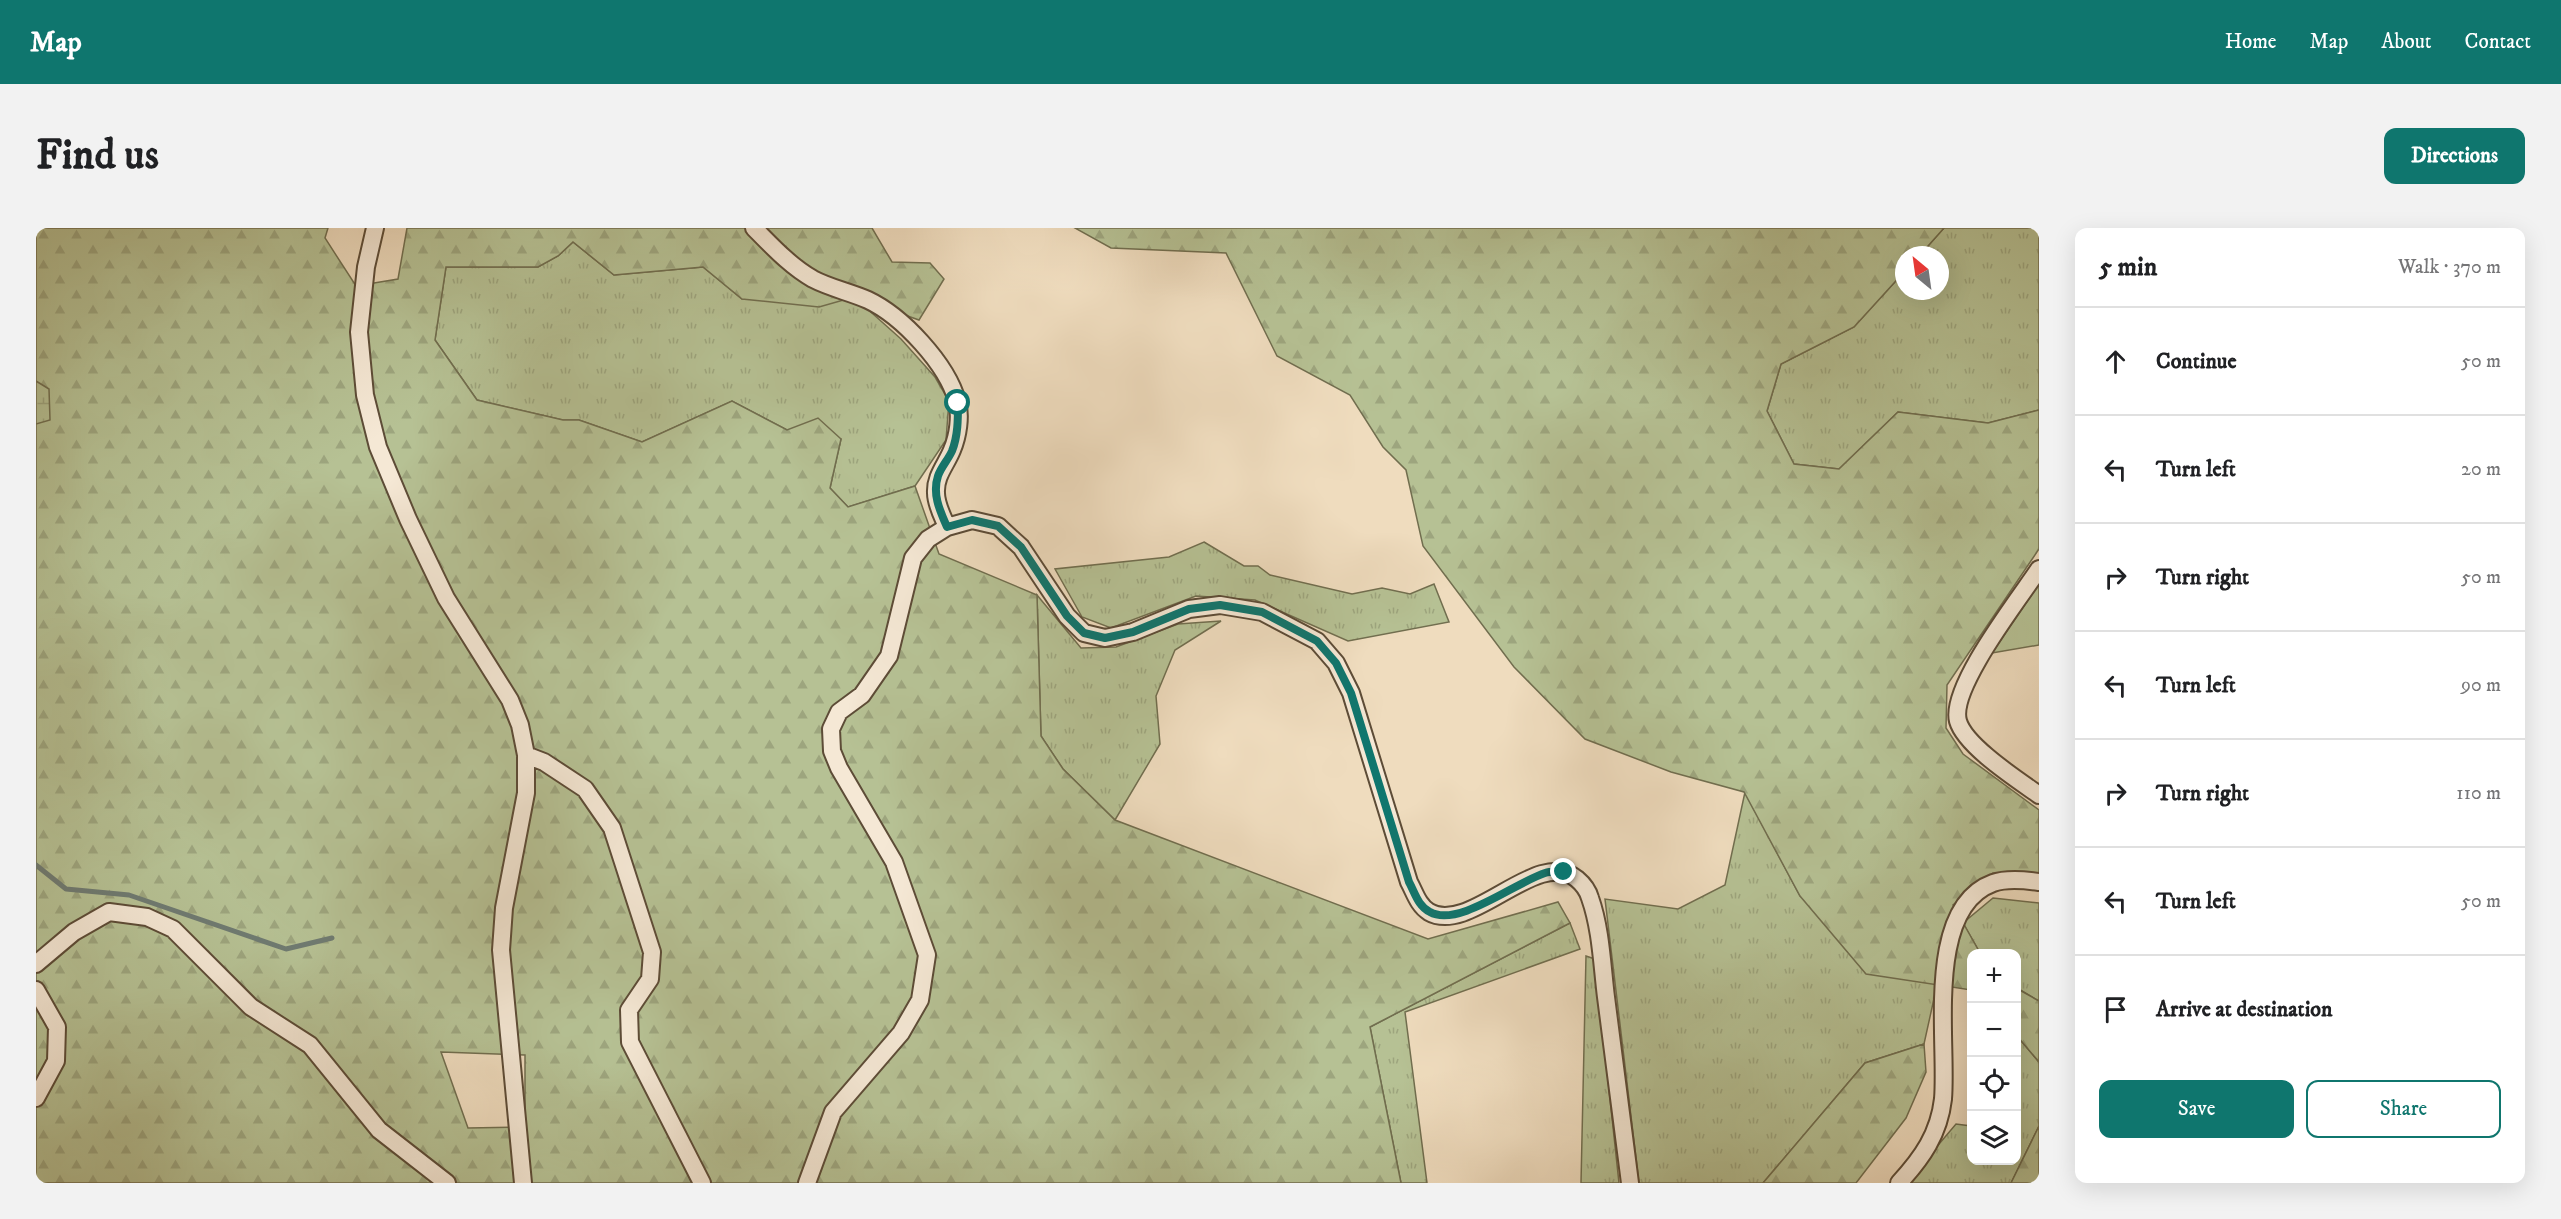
<!DOCTYPE html>
<meta charset="utf-8">
<style>
:root{--surface:#fff;--page:#f2f2f2;--text:#202124;--muted:#757577;--line:#e0e0e0;--accent:#0f766e}
body{margin:0;font-family:"IM FELL DW Pica",serif;background:var(--page);color:var(--text)}
.controls{position:absolute;right:18px;bottom:18px;display:grid;overflow:hidden;border-radius:12px;box-shadow:0 6px 24px #0002}
.controls button{width:54px;height:54px;display:grid;place-items:center;padding:0;border:0;border-bottom:2px solid var(--line);background:var(--surface);color:var(--text);font:30px sans-serif}
.compass{position:absolute;left:1859px;top:18px;width:54px;height:54px;border-radius:50%;background:var(--surface);box-shadow:0 6px 24px #0002;rotate:331deg}
.stop{position:absolute;width:18px;height:18px;margin:-14px;border:4px solid #0f766e;border-radius:50%;background:#fff}
.stop.end{background:#0f766e;border-color:#fff;box-shadow:0 2px 6px #0008}
.list{margin:0;padding:0;list-style:none}
h2{display:flex;justify-content:space-between;align-items:center;height:78px;margin:0;padding:0 24px;font-size:26px}
h2 small{font-size:20px;font-weight:400;color:var(--muted)}
.list li{display:grid;grid-template-columns:39px 1fr auto;gap:18px;align-items:center;box-sizing:border-box;height:108px;padding:0 24px;border-top:2px solid var(--line)}
.list b{display:block;font-size:22px;white-space:nowrap}
.list em{font-size:20px;font-style:normal;color:var(--muted)}
.actions{display:flex;gap:12px;padding:18px 24px}
.actions a{flex:1;padding:14px 0;border:2px solid var(--accent);border-radius:12px;text-align:center;font-size:21px;color:var(--accent)}
.actions .main{background:var(--accent);color:#fff}
.icon{flex:none;width:33px;height:33px;fill:none;stroke:currentColor;stroke-width:2;stroke-linecap:round;stroke-linejoin:round}
.map{position:relative;flex:none;width:2003px;height:955px;overflow:hidden;border-radius:12px}
header{display:flex;align-items:center;gap:36px;box-sizing:border-box;height:84px;padding:0 30px;background:var(--accent);color:#fff}
header strong{font-size:28px}
nav{display:flex;gap:33px;margin-inline-start:auto;font-size:21px}
.intro{display:flex;align-items:center;justify-content:space-between;box-sizing:border-box;height:144px;padding:0 36px}
h1{margin:0;font-size:42px}
.button{padding:15px 27px;border-radius:12px;background:var(--accent);color:#fff;font-size:21px;font-weight:700}
main{display:flex;gap:36px;padding:0 36px}
aside{flex:1;background:var(--surface);border-radius:12px;box-shadow:0 6px 24px #0002}
.map>svg:first-child{display:block}
.grass{fill:url(#grass-tufts);stroke:#716e4f;stroke-width:1.5}
.forest{fill:url(#forest-firs);stroke:#716e4f;stroke-width:1.5;fill-rule:evenodd}
.wetland{fill:url(#wetland-marsh);stroke:#716e4f;stroke-width:1.5}
.green{fill:#b6c194;stroke:#716e4f;stroke-width:1.5}
.lines{fill:none;stroke-linecap:round;stroke-linejoin:round}
.stream{stroke:#6f7b72;stroke-width:5}
.street-casing{stroke:#5d4c37;stroke-width:20}
.street{stroke:#f5e8d5;stroke-width:16}
.route{stroke:#0f766e;stroke-width:8}
</style>
<header>
<strong>Map</strong>
<nav><a>Home</a><a>Map</a><a>About</a><a>Contact</a></nav>
</header>
<div class="intro"><h1>Find us</h1><a class="button">Directions</a></div>
<main>
<div class="map">
<svg width="2003" height="955" viewBox="0 0 2003 955">
<defs>
<pattern id="grass-tufts" width="24" height="20" patternUnits="userSpaceOnUse" patternTransform="scale(1.5)"><rect width="24" height="20" fill="#b6c194"/><path d="M3 7l-1-3M5 7V3M7 7l1-3M15 17l-1-3M17 17v-4M19 17l1-3" fill="none" stroke="#9da57e"/></pattern>
<pattern id="forest-firs" width="22" height="20" patternUnits="userSpaceOnUse" patternTransform="scale(1.5)"><rect width="22" height="20" fill="#b6c194"/><path d="M5 1l3.5 6h-7zM16 11l3.5 6h-7z" fill="#9da57e"/></pattern>
<pattern id="wetland-marsh" width="20" height="14" patternUnits="userSpaceOnUse" patternTransform="scale(1.5)"><rect width="20" height="14" fill="#b6c194"/><path d="M1 5h8M5 5V1M11 12h8M15 12V8" fill="none" stroke="#9da57e"/></pattern>
</defs>
<rect width="100%" height="100%" fill="#efdcbe"/>
<filter id="stains"><feTurbulence type="fractalNoise" baseFrequency=".00333" numOctaves="4"/><feColorMatrix values="0 0 0 0 .2 0 0 0 0 .09 0 0 0 0 .02 0 0 0 .5 -.17"/></filter>
<radialGradient id="worn" r=".72"><stop offset=".6" stop-color="#630" stop-opacity="0"/><stop offset="1" stop-color="#630" stop-opacity=".3"/></radialGradient>
<path class="grass" d="M1908,0H2003V182L1952,195L1862,184L1803,241L1758,236L1731,183L1745,136L1818,99L1868,44V63H1904V27H1884Z
M537,14L578,47L667,39L706,71L818,69L865,111L899,149L913,173L910,212L879,258L812,279L794,260L805,211L751,202L696,173L606,214L543,192H527L441,172L399,112L410,39H502L522,28Z
M1168,314L1208,338H1222L1234,347L1316,366L1346,360L1374,366L1398,356L1413,394L1312,413L1219,372L1160,368L1075,400L1046,389L1019,341L1133,329Z
M1001,367L1045,420L1080,419L1142,396L1185,393L1139,422L1120,468L1124,516L1079,592L1027,541L1005,508Z
M1709,564L1764,668L1901,757L1888,816L1829,835L1727,955H1603L1569,671L1642,681L1689,657Z
M1957,670L2003,675V773L1981,760L1980,726L1944,725L1927,695Z
M1534,695L1544,721L1369,784L1391,955H1365L1334,799Z
M1550,728L1559,731L1583,955H1545Z
M1981,808L2003,834V898L1975,955H1870L1920,896L1935,898L1936,932H1980Z"/>
<path class="forest" d="M0,0H292L289,10L320,58L362,51L371,0H836L856,34L894,35L908,51L883,92L818,69L783,79L706,71L667,39L578,47L537,14L522,28L502,39H410L399,112L441,172L527,192H543L606,214L696,173L751,202L782,190L805,211L794,260L812,279L879,258L903,326L1001,367L1005,508L1027,541L1079,592L1392,711L1522,674L1534,695L1334,799L1365,955H0ZM405,824L489,827V899L432,900Z
M1039,0H1908L1884,27H1868V44L1818,99L1745,136L1731,183L1758,236L1803,241L1862,184L1952,195L2003,182V321L1911,457L1910,500L1927,526L2003,582V650L1957,645L1917,677L1944,725L1936,726L1935,762L1830,746L1764,668L1708,564L1635,544L1549,511L1478,439L1387,318L1370,242L1347,219L1314,167L1241,128L1190,25L1075,20Z
M1980,760L2003,773V834L1981,808Z
M1888,816L1890,844L1870,890L1820,955H1727L1829,835Z
M2003,898V955H1975Z"/>
<path class="wetland" d="M0,153L13,161L14,192L0,196Z"/>
<path class="green" d="M2003,356V417L1956,425Z"/>
<g class="lines">
<path class="stream" d="M0,637L30,661L93,667L250,721L296,710"/>
<defs>
<path id="street" d="M339,0L330,39L323,104L329,167L342,219L372,291L410,370L474,472L484,497L490,527V565L468,680L465,722L487,955
M718,0C736,18 754,38 777,51C794,60 814,64 832,72C866,88 911,136 921,173C925,188 922,208 916,222C910,237 899,248 900,265C900,277 907,289 911,299
M2003,341C1983,371 1913,460 1922,493C1929,518 1982,552 2003,567
M490,527L508,534L549,561L576,600L616,724L614,751L593,782L594,814L666,955
M0,736L38,704L73,684L111,689L137,701L215,779L274,817L343,902L411,955
M0,762L21,799L20,833L0,870
M771,955L797,884L865,805L884,772L891,727L858,634L803,540L796,523L795,501L803,484L826,467L853,428L877,330L892,311L911,299L936,292L962,298L985,319L1031,388L1048,405L1069,410L1097,404L1153,381L1184,377L1226,384L1281,413L1300,435L1315,465L1373,654C1379,665 1382,677 1393,684C1434,708 1502,618 1541,651C1547,656 1552,663 1554,670C1565,701 1566,737 1570,769C1578,831 1586,893 1594,955
M1863,955C1886,930 1903,906 1907,871C1912,814 1888,680 1957,655C1971,650 1989,652 2003,654"/>
</defs>
<use href="#street" class="street-casing"/>
<use href="#street" class="street"/>
</g>
<g class="lines">
<path class="route" d="M922,175C922,191 922,208 916,223C912,232 905,239 902,248C896,266 904,283 911,299L936,292L962,298L985,319L1031,388L1048,405L1069,410L1097,404L1153,381L1184,377L1226,384L1281,413L1300,435L1315,465L1373,654C1379,665 1382,678 1394,684C1422,700 1480,654 1509,645C1515,643 1522,644 1528,644"/>
</g>
<rect width="100%" height="100%" filter="url(#stains)"/>
<rect width="100%" height="100%" fill="url(#worn)"/>
</svg>
<div class="controls">
<button>+</button>
<button>−</button>
<button><svg class="icon" aria-label="locate" viewBox="0 0 24 24"><circle cx="12" cy="12" r="6"/><path d="M12 2v4M12 18v4M2 12h4M18 12h4"/></svg></button>
<button><svg class="icon" aria-label="layers" viewBox="0 0 24 24"><path d="M12 4l9 5-9 5-9-5zM3 14l9 5 9-5"/></svg></button>
</div>
<svg class="compass" viewBox="-18 -18 36 36"><path d="M0-13l5 13h-10z" fill="#e53935"/><path d="M0 13l5-13h-10z" fill="#757577"/></svg>
<div class="stop" style="left:922px;top:175px"></div>
<div class="stop end" style="left:1528px;top:644px"></div>
</div>
<aside>
<h2>5 min<small>Walk · 370 m</small></h2>
<ul class="list">
<li><svg class="icon" aria-label="ahead" viewBox="0 0 24 24"><path d="M12 20V5M6 11l6-6 6 6"/></svg><div><b>Continue</b></div><em>50 m</em></li>
<li><svg class="icon" aria-label="left" viewBox="0 0 24 24"><path d="M17 20v-9H6M10 6l-5 5 5 5"/></svg><div><b>Turn left</b></div><em>20 m</em></li>
<li><svg class="icon" aria-label="right" viewBox="0 0 24 24"><path d="M7 20v-9h11M14 6l5 5-5 5"/></svg><div><b>Turn right</b></div><em>50 m</em></li>
<li><svg class="icon" aria-label="left" viewBox="0 0 24 24"><path d="M17 20v-9H6M10 6l-5 5 5 5"/></svg><div><b>Turn left</b></div><em>90 m</em></li>
<li><svg class="icon" aria-label="right" viewBox="0 0 24 24"><path d="M7 20v-9h11M14 6l5 5-5 5"/></svg><div><b>Turn right</b></div><em>110 m</em></li>
<li><svg class="icon" aria-label="left" viewBox="0 0 24 24"><path d="M17 20v-9H6M10 6l-5 5 5 5"/></svg><div><b>Turn left</b></div><em>50 m</em></li>
<li><svg class="icon" aria-label="arrive" viewBox="0 0 24 24"><path d="M6 21V4h12l-3 4 3 4H6"/></svg><div><b>Arrive at destination</b></div></li>
</ul>
<div class="actions"><a class="main">Save</a><a>Share</a></div>
</aside>
</main>
